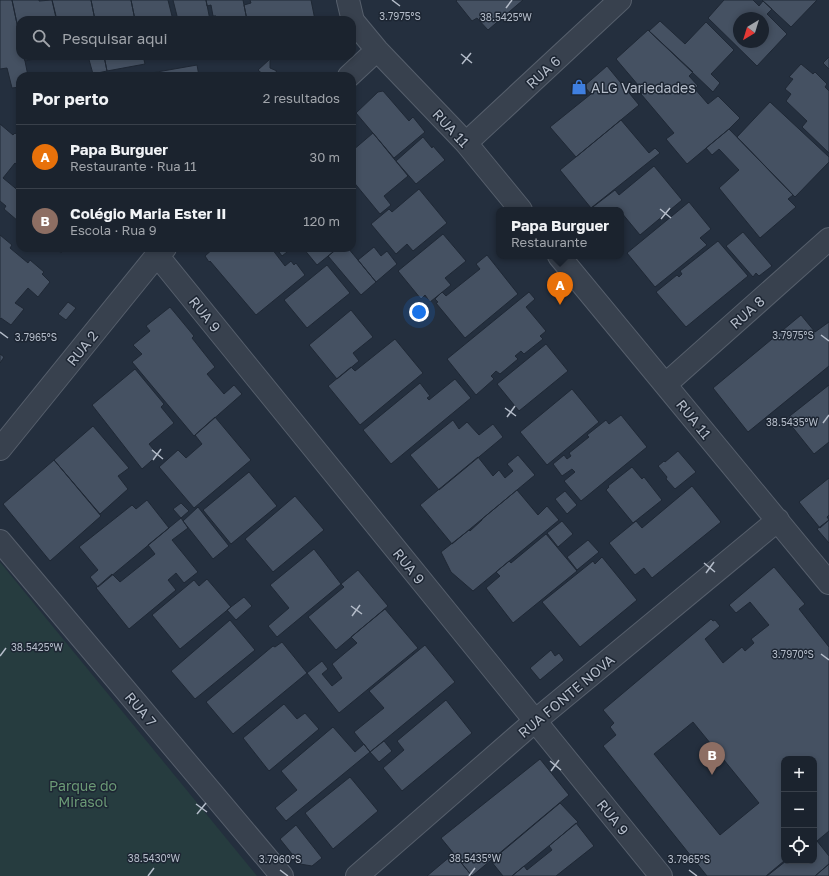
<!DOCTYPE html>
<html lang="pt">
<meta charset="utf-8">
<style>
:root{--surface:#1b232e;--page:#242b36;--text:#f1f3f6;--muted:#a0a4aa;--line:#39404a;--accent:#8c9099}
body{margin:0;font-family:"Golos Text",sans-serif;background:var(--page);color:var(--text)}
.controls{position:absolute;right:12px;bottom:12px;display:grid;overflow:hidden;border-radius:8px;box-shadow:0 2px 6px #0003}
.controls button{width:36px;height:36px;display:grid;place-items:center;padding:0;border:0;border-bottom:1px solid var(--line);background:var(--surface);color:var(--text);font:20px sans-serif}
.compass{position:absolute;left:733px;top:12px;width:36px;height:36px;border-radius:50%;background:var(--surface);box-shadow:0 2px 6px #0003;rotate:218deg}
.you{position:absolute;left:419px;top:312px;width:14px;height:14px;margin:-10px;border:3px solid #fff;border-radius:50%;background:#1a73e8;box-shadow:0 0 0 6px #1a73e833}
.badge{display:grid;place-items:center;width:26px;height:26px;border-radius:50%;background:var(--accent);color:#fff;font-size:13px;font-weight:700}
.pin{position:absolute;translate:-50% -33px;filter:drop-shadow(0 1px 2px #0008)}
.pin::after{content:'';position:absolute;top:21px;width:14px;height:12px;background:inherit;clip-path:polygon(0 0,100% 0,50% 100%)}
.popup{position:absolute;left:496px;top:207px;width:128px;height:52px;box-sizing:border-box;display:grid;place-content:center;border-radius:8px;background:var(--surface);filter:drop-shadow(0 1px 3px #0005);font-size:13px;white-space:nowrap;color:var(--muted)}
.popup b{font-size:15px;color:var(--text)}
.popup::after{content:'';position:absolute;left:50%;top:100%;margin-left:-8px;border:8px solid transparent;border-top-color:var(--surface)}
.list{margin:0;padding:0;list-style:none}
h2{display:flex;justify-content:space-between;align-items:center;height:52px;margin:0;padding:0 16px;font-size:17px}
h2 small{font-size:13px;font-weight:400;color:var(--muted)}
.list li{display:grid;grid-template-columns:26px 1fr auto;gap:12px;align-items:center;box-sizing:border-box;height:64px;padding:0 16px;border-top:1px solid var(--line)}
.list b{display:block;font-size:15px;white-space:nowrap}
.list p{margin:0;font-size:13px;white-space:nowrap;color:var(--muted)}
.list em{font-size:13px;font-style:normal;color:var(--muted)}
.icon{flex:none;width:22px;height:22px;fill:none;stroke:currentColor;stroke-width:2;stroke-linecap:round;stroke-linejoin:round}
.map{position:relative;flex:none;width:829px;height:876px;overflow:hidden}
.search{position:absolute;background:var(--surface);box-shadow:0 2px 6px #0003;left:16px;top:16px;width:340px;height:44px;display:flex;align-items:center;gap:10px;box-sizing:border-box;padding:0 14px;border-radius:12px;color:var(--muted);font-size:15px}
.panel{position:absolute;background:var(--surface);box-shadow:0 2px 6px #0003;left:16px;top:72px;width:340px;height:180px;border-radius:12px}
.map>svg:first-child{display:block}
.green{fill:#263c3f}
.building{fill:#455162;stroke:#1f2835;fill-rule:evenodd}
.lines{fill:none;stroke-linecap:round;stroke-linejoin:round}
.street-casing{stroke:#565f6c;stroke-width:24}
.street{stroke:#38414e;stroke-width:22}
.ticks{fill:none;stroke:#b4bcc9;stroke-width:1.5}
.labels{text-anchor:middle;dominant-baseline:central;stroke-width:3;stroke-linejoin:round;paint-order:stroke}
.street-label{font-size:14px;fill:#b4bcc9;stroke:#1d2633}
.poi-label{font-size:14px;fill:#b4bcc9;stroke:#1d2633;text-anchor:start}
.park-label{font-size:14px;fill:#6b9a76;stroke:#1d2633}
.ticks-label{font-size:10px;text-anchor:middle;fill:#b4bcc9;stroke:#1d2633;stroke-width:3;stroke-linejoin:round;paint-order:stroke}
</style>
<div class="map">
<svg width="829" height="876" viewBox="0 0 829 876">
<rect width="100%" height="100%" fill="#242f3e"/>
<path class="green" d="M0,562L257,876H0Z"/>
<path class="building" d="M0,0H12L20,38V56H24L28,76H20V87L12,88L7,68L0,69Z
M12,0H39V1L52,0L57,20H20V38Z
M52,0H91L95,20H58V18H56Z
M91,0H131L135,20H95Z
M131,0H168L173,20H135Z
M173,0H206L210,20H178Z
M206,0H243L247,20H217L216,16H213L211,5L207,6Z
M250,0H311L315,20L322,18L323,20H247L244,5L251,3Z
M457,0H523L488,30L477,18L472,21L456,1Z
M724,0H753L759,6L763,1L772,9L767,14L787,34L757,66L708,18ZM739,18H763V42H739Z
M762,0H817L791,27Z
M660,21L685,44L706,22L734,50L711,74L720,83L713,92L649,31Z
M648,30L693,72L689,76L698,86L695,89L708,104L718,96L740,118L729,129L687,164L666,139L674,133L641,94L644,92L616,59Z
M24,56H48L25,61Z
M88,56H104L107,71L93,74Z
M104,56H143L145,64L107,71Z
M829,57V69L823,63Z
M270,59V68L277,71L271,76H265L258,70Z
M801,64L813,74L815,72L827,84L825,87L829,91V153L802,127L807,121L786,101L791,94L785,89L793,79L789,77Z
M197,65L199,76H134Z
M607,66L639,105L576,157L550,127L591,94L584,86Z
M383,91L409,121L413,117L425,132L394,158L356,113L378,92Z
M770,102L829,157V162L795,197L737,137Z
M621,120L649,153L655,148L660,153L591,208L560,170Z
M0,124L13,135L15,133L20,137V167L15,163L3,178L20,192V219L18,221L4,209L6,206L0,201Z
M729,129L793,195L788,199L796,207L760,238L719,188L739,170L719,149L712,155L706,148Z
M373,133L408,176L384,196L391,205L380,214L352,180V151Z
M423,137L432,148L433,146L445,160L416,184L396,161Z
M654,166L682,200L640,235L621,212V210H619L617,207L614,210H589L615,190L619,195Z
M419,189L447,223L413,251L407,244L396,254L371,224L389,209L392,212Z
M689,202L711,229L700,238L707,245L655,287L627,253Z
M743,232L772,266L759,276L756,273L753,277L726,246Z
M443,234L466,261L445,278L451,285L430,302L425,295L421,299L398,271Z
M0,235L12,245L10,248L28,263L30,260L44,272L42,274L50,282L38,297L28,288L15,303L24,309L11,325L1,318L0,319Z
M718,241L748,276L686,327L656,292L677,275L679,277L682,274L680,271Z
M374,247L381,256L387,251L397,264L376,282L358,260Z
M55,248H66L61,253Z
M214,248H274L272,249L285,266L291,261L294,265L296,263L305,275L256,315L210,261L209,262L205,256Z
M276,248H292L282,256Z
M303,248H338L317,265Z
M338,248H348L376,282L361,295L328,256Z
M487,255L518,294L465,338L436,303L438,302L435,299L442,292L446,296L480,269L476,264Z
M327,265L350,293L307,328L284,300Z
M529,292L535,299L526,307L546,331L540,336L543,339L524,354L521,351L515,356L518,359L500,374L496,371L491,376L494,379L476,395L447,359Z
M68,302L76,308L66,320L58,314Z
M170,307L194,336L192,338L215,367L207,374L224,394L234,385L242,394L194,436L132,362L142,354L133,345L150,331L146,326Z
M351,310L373,337L353,353L359,361L337,379L309,345Z
M801,315L815,332L829,322V366L748,432L713,388Z
M395,339L423,373L360,425L328,386L351,367L355,371Z
M546,344L568,371L519,411L497,384Z
M0,354L4,357L0,363Z
M135,369L164,404L161,407L174,423L149,444L158,455L142,469L92,405Z
M455,379L471,398L391,464L363,430L420,383L430,396L427,398L429,400Z
M829,385V442L814,454L786,419Z
M572,389L599,422L547,465L520,432Z
M621,415L647,447L581,501L564,481L575,472L572,469L562,476L553,464L564,455L567,459L571,456L569,453L589,437L587,435L606,420L609,424Z
M215,417L251,460L194,508L159,467L178,450L186,458L202,444L195,435Z
M453,420L459,429L467,422L479,435L493,424L503,437L439,490L410,455Z
M93,426L129,468L118,476L128,489L100,514L54,460Z
M678,451L696,472L675,489L666,479L667,477L658,466L664,461L665,462Z
M518,455L535,475L452,544L420,505L478,457L493,476L499,470L505,478L513,471L507,464Z
M54,460L101,516L50,561L3,504Z
M632,467L642,479L644,477L662,500L633,523L606,490L609,487L608,486Z
M249,472L277,506L231,544L203,510Z
M829,478V515L827,517L829,520L820,528L799,502Z
M692,486L721,522L652,578L644,568L635,575L609,543L636,521L642,528Z
M517,490L538,515L547,506L559,520L473,591L451,572L441,552L469,530L470,531L482,520V519Z
M565,491L577,505L567,514L555,499Z
M295,496L324,530L273,572L245,539Z
M147,500L169,528L98,587L90,577L98,570L79,547L132,505L136,509Z
M181,503L189,511L181,518L173,509Z
M198,507L229,546L213,559L183,521Z
M181,518L188,528L172,540L198,572L184,583L176,573L168,580L176,590L129,629L96,588L112,574L120,582L155,554L148,545Z
M829,520V543L817,529Z
M562,521L573,534L558,547L547,533Z
M546,534L577,571L513,623L486,588L500,576L496,572L509,561L511,563Z
M588,540L599,552L577,570L567,557Z
M314,549L341,584L277,637L268,626L289,608L270,585Z
M602,557L637,600L580,647L542,602L593,561L595,564Z
M774,567L805,604L799,609L829,647V831L817,841L829,856V864L815,876H767L786,861H814V759H784V861L766,876H707L603,746L616,735L610,727L614,723L603,710L711,619L713,621L715,620L720,626L705,639L723,663L742,647L745,651L754,643L751,639L769,625L750,602L736,613L729,605ZM693,722L759,803L720,835L654,754Z
M358,570L388,606L336,650L308,617L344,587L341,584Z
M207,579L231,607L180,649L152,615L194,580L199,586Z
M244,597L252,606L236,620L227,610Z
M385,609L418,648L339,713L307,673L322,661L328,669L322,674L332,686L342,678L332,664L357,643L351,637Z
M230,620L255,650L195,699L171,671Z
M282,642L307,673L233,734L206,702L273,646L275,647Z
M425,645L455,682L370,752L354,732L384,708L369,691Z
M551,650L555,656L559,653L564,660L540,680L530,668Z
M446,700L472,733L402,791L383,768L404,750L397,741Z
M284,704L297,719L305,713L319,729L269,771L243,738Z
M333,727L355,752L364,744L370,752L286,821L275,808L297,790L281,771Z
M384,741L392,751L379,762L370,752Z
M540,759L569,795L472,876L441,838Z
M350,777L378,811L333,849L305,813Z
M560,803L578,822L512,876H503L491,861Z
M576,823L594,846L556,876H512L524,866L527,870L552,850L549,846Z
M296,825L322,858L312,866L300,864L280,839Z
M454,854L472,876H427L446,860Z
M829,864V876H815Z"/>
<g class="lines">
<defs>
<path id="street" d="M348,0L353,21L377,50L466,143L521,210
M349,76L377,50
M466,143L620,0
M157,255L661,876
M559,256L829,583
M666,384L829,239
M0,449L157,255L165,248
M0,541L282,876
M357,876L535,721L778,520"/>
</defs>
<use href="#street" class="street-casing"/>
<use href="#street" class="street"/>
</g>
<path class="ticks" d="M392,0L400,6M506,8L512,0M461,54L472,63M462,64L471,53M660,209L671,218M661,219L670,208M0,332L8,338M821,335L829,341M505,408L516,416M507,417L515,406M823,423L829,415M152,450L163,459M153,460L161,449M704,563L715,572M706,573L714,562M351,606L362,614M352,616L360,605M821,654L829,660M0,656L6,648M550,761L561,770M551,771L559,760M196,804L207,812M197,814L206,803M280,870L288,876M689,870L697,876M148,876L154,868M469,876L475,868"/>
<defs>
<symbol id="shop-bare" viewBox="-9 -9 18 18"><path d="M-5-2.5h2.3a2.7 3.5 0 0 1 5.4 0H5L5.5 6h-11ZM-1.5-2.5h3a1.5 2.3 0 0 0-3 0Z" fill="#3f7fe0" stroke="#1d2633" stroke-width="2.5" paint-order="stroke"/></symbol>
</defs>
<g fill-rule="evenodd">
<use href="#shop-bare" x="568" y="76" width="22" height="22"/>
</g>
<g class="labels">
<g class="street-label">
<text transform="translate(543 72) rotate(-43)">RUA 6</text>
<text transform="translate(451 128) rotate(47)">RUA 11</text>
<text transform="translate(747 312) rotate(-42)">RUA 8</text>
<text transform="translate(205 314) rotate(51)">RUA 9</text>
<text transform="translate(82 348) rotate(-51)">RUA 2</text>
<text transform="translate(694 419) rotate(51)">RUA 11</text>
<text transform="translate(409 566) rotate(51)">RUA 9</text>
<text transform="translate(566 696) rotate(-40)">RUA FONTE NOVA</text>
<text transform="translate(141 709) rotate(50)">RUA 7</text>
<text transform="translate(613 817) rotate(51)">RUA 9</text>
</g>
<g class="poi-label">
<text x="591" y="87">ALG Variedades</text>
</g>
<g class="park-label">
<text x="83" y="785">Parque do<tspan x="83" dy="16">Mirasol</tspan></text>
</g>
</g>
<g class="ticks-label">
<text x="400" y="20">3.7975°S</text>
<text x="506" y="21">38.5425°W</text>
<text x="793" y="339">3.7975°S</text>
<text x="36" y="341">3.7965°S</text>
<text x="792" y="426">38.5435°W</text>
<text x="37" y="651">38.5425°W</text>
<text x="793" y="658">3.7970°S</text>
<text x="154" y="862">38.5430°W</text>
<text x="475" y="862">38.5435°W</text>
<text x="280" y="863">3.7960°S</text>
<text x="689" y="863">3.7965°S</text>
</g>
</svg>
<div class="controls">
<button>+</button>
<button>−</button>
<button><svg class="icon" aria-label="locate" viewBox="0 0 24 24"><circle cx="12" cy="12" r="6"/><path d="M12 2v4M12 18v4M2 12h4M18 12h4"/></svg></button>
</div>
<svg class="compass" viewBox="-18 -18 36 36"><path d="M0-13l5 13h-10z" fill="#e53935"/><path d="M0 13l5-13h-10z" fill="#a0a4aa"/></svg>
<div class="you"></div>
<div class="pin badge" style="left:560px;top:305px;background:#e8710a">A</div>
<div class="popup"><b>Papa Burguer</b>Restaurante</div>
<div class="pin badge" style="left:712px;top:775px;background:#8d6e63">B</div>
<div class="search"><svg class="icon" aria-label="search" viewBox="0 0 24 24"><circle cx="10" cy="10" r="6"/><path d="M15 15l6 6"/></svg>Pesquisar aqui</div>
<section class="panel">
<h2>Por perto<small>2 resultados</small></h2>
<ul class="list">
<li><span class="badge" style="background:#e8710a">A</span><div><b>Papa Burguer</b><p>Restaurante · Rua 11</p></div><em>30 m</em></li>
<li><span class="badge" style="background:#8d6e63">B</span><div><b>Colégio Maria Ester II</b><p>Escola · Rua 9</p></div><em>120 m</em></li>
</ul>
</section>
</div>
